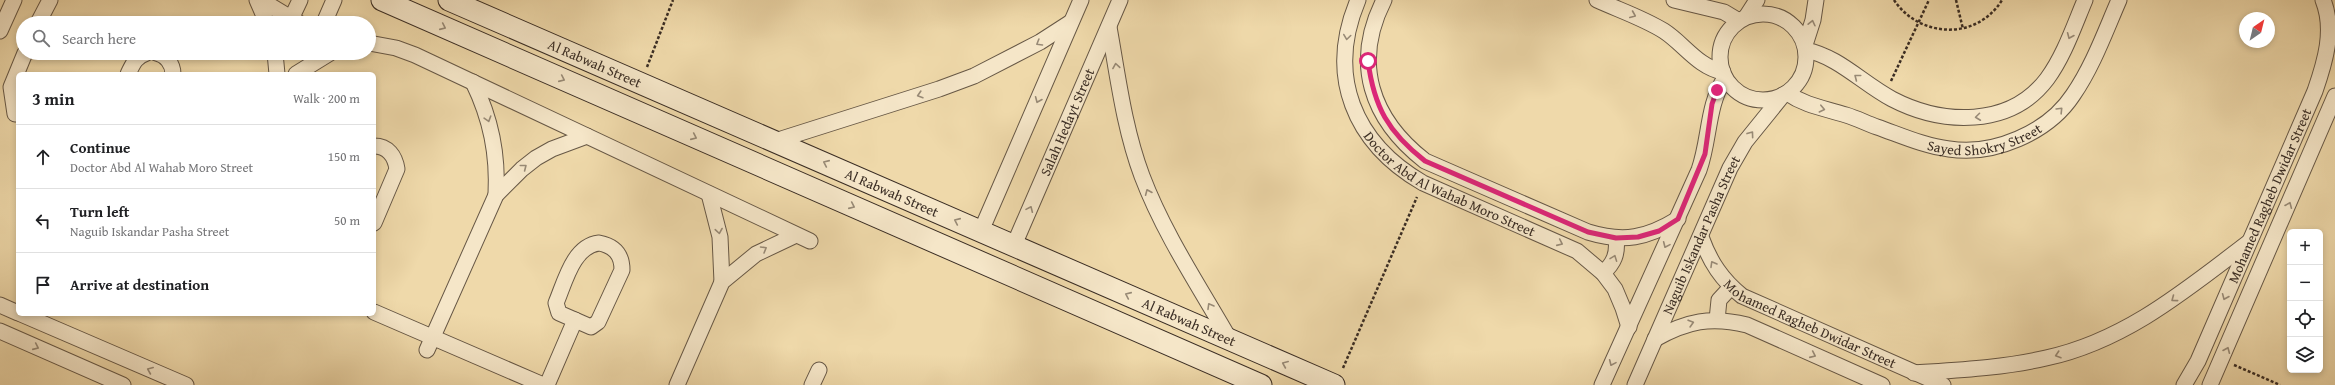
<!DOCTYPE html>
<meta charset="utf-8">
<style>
:root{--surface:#fff;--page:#f6f6f6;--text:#202124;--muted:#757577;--line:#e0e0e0}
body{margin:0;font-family:"Gentium Book Plus",serif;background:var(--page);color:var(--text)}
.controls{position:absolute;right:12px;bottom:12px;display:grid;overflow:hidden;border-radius:6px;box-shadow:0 2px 6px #0003}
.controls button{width:36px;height:36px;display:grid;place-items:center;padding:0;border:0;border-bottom:1px solid var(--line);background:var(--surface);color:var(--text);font:20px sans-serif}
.compass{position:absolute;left:2239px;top:12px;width:36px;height:36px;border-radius:50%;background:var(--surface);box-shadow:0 2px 6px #0003;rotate:35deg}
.stop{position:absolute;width:12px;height:12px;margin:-9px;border:3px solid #db2777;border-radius:50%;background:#fff}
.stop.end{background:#db2777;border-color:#fff;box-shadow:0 1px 4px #0008}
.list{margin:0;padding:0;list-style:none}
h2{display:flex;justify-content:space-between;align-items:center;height:52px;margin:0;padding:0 16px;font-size:17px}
h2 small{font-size:13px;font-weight:400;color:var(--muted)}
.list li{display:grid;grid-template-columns:26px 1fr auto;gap:12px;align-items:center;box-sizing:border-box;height:64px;padding:0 16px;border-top:1px solid var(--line)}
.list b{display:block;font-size:15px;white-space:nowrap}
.list p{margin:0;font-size:13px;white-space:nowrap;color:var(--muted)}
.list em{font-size:13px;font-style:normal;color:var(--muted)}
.icon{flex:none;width:22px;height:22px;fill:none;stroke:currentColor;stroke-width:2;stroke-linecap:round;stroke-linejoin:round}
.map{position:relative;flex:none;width:2335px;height:385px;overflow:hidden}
.search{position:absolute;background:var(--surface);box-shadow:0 2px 6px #0003;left:16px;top:16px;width:360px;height:44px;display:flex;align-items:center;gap:10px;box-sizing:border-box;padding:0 14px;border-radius:22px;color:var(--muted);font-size:15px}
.panel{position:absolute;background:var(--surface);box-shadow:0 2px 6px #0003;left:16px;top:72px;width:360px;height:244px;border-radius:6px}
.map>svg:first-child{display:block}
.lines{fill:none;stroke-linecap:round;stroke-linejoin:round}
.street-casing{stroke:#675846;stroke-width:17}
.secondary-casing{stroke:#3a2d24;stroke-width:23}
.path{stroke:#3a2d24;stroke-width:2.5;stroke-dasharray:3 2;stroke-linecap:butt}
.street{stroke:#f5e6c8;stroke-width:15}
.secondary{stroke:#f5e6c8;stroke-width:21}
.oneway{stroke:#988a76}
.route{stroke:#db2777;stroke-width:5}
.labels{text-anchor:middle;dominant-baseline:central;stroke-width:3;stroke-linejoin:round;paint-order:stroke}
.street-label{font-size:14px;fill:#3a2d24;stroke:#f5e6c8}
</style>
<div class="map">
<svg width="2335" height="385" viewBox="0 0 2335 385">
<rect width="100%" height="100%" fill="#efd9aa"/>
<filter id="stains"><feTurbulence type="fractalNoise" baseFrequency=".005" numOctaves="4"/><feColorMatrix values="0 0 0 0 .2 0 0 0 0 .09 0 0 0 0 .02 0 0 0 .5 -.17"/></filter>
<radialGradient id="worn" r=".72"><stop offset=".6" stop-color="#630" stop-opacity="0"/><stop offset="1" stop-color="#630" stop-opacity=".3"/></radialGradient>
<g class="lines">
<defs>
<g id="street">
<path d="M257,0L267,23"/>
<path d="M261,0L299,23"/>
<path id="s1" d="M1358,0C1326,76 1354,143 1423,183L1577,251L1603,273L1615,289L1623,308L1629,327"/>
<path d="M1384,0C1352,63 1371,119 1425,161L1588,232C1624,243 1647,238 1678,219"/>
<path d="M1597,0C1619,10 1643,18 1664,31C1684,44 1698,67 1723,72"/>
<path d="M1674,0L1724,12L1739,21"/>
<circle cx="1763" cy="57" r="43"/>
<path d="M1746,17L1757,0"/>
<path d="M291,19L300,0"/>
<path d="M38,23L50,0"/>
<path d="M324,23L334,0"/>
<path d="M1109,27C1118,77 1124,128 1142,176C1164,234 1199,286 1230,340"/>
<path d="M0,31L14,0"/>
<path d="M369,43L396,48L415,55L810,241"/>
<path d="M1805,45L1813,20L1816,0"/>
<path d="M1806,50C1839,57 1862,83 1892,99C1942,125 2010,128 2047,79C2064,56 2074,26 2085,0"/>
<path d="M156,53C166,55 173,64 173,74"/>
<path d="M275,53L277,74"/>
<path d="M128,74C133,64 135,57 147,53"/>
<path d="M296,74L330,53"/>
<path d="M473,82C491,119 498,154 496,195"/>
<path id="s2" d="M1787,93C1806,106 1824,108 1846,115C1856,118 1866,123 1877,127C1900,135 1924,146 1949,149C1993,156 2048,133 2073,95C2093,66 2105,32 2119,0"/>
<path d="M15,114L11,87L25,53"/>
<path d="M775,141L939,89L974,76L1040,42L1071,22"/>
<path d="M374,146C388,146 395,156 397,169L374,223"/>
<path d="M709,194L720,237L722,282"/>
<path d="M981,231L1081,0"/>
<path id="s3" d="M1701,237C1710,262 1722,280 1742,296L1943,385"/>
<path d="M599,243C614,246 622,254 622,270L598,322L591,327L559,313L556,303C565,282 573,246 599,243Z"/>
<path id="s4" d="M1014,245L1120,0"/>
<path d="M1603,273C1614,263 1618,254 1616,238"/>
<path d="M0,305L18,313"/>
<path d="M374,312L543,385"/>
<path d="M21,314L186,385"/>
<path d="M1717,320L1719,300L1731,287"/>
<path d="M0,331L123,385"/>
<path d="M1655,339C1687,321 1711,316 1747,325L1882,385"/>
<path d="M427,350L496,195L522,169L536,158L552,149L587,136"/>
<path d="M1914,373C1958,370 2003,368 2046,358C2125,341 2186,290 2249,242"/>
<path d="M547,385L575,320"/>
<path d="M677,385L722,282L756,254L796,235"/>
<path d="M812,385L819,370"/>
<path d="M1602,385L1699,170C1710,139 1707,105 1725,78"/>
<path id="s5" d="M1635,385L1730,168L1745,142L1783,95"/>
<path id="s6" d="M2184,385L2198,361L2315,91C2325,62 2335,30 2323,0"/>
<path d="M2210,385L2335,96"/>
</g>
<g id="secondary">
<path d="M382,0L1261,385"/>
<path id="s7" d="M449,0L1334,385"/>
</g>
</defs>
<use href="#street" class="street-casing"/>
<use href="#secondary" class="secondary-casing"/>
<path class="path" d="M1894,0C1919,38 1977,41 2002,0
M1956,0L1963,29
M647,67L673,0
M1891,81L1929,0
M2234,365L2280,385
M1343,368L1417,197"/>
<use href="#street" class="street"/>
<use href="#secondary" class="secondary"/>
</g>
<defs><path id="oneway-chevron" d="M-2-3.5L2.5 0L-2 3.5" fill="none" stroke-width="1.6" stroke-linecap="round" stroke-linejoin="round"/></defs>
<g class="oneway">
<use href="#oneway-chevron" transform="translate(1633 15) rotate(23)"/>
<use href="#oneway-chevron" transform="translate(1812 23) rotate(-77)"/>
<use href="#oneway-chevron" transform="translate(443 27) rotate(24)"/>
<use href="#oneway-chevron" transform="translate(2070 36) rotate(113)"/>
<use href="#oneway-chevron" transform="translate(1347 37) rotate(98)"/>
<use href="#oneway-chevron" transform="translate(1039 43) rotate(149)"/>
<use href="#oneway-chevron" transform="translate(1116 66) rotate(-99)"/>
<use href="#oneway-chevron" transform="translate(1857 77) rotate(-142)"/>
<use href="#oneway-chevron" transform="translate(562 79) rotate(24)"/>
<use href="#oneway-chevron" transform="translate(920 95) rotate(163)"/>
<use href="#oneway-chevron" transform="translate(1038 100) rotate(113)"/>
<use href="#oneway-chevron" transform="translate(1822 109) rotate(13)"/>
<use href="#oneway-chevron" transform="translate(2060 110) rotate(-46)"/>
<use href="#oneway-chevron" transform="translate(1978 117) rotate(173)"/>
<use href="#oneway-chevron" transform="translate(488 119) rotate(73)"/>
<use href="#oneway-chevron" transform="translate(1751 134) rotate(-54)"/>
<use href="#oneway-chevron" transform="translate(694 137) rotate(24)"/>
<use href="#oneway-chevron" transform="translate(826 163) rotate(-156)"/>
<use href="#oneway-chevron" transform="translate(524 167) rotate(-38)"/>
<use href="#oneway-chevron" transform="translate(1148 192) rotate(-113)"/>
<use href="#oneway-chevron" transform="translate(2289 205) rotate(-67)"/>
<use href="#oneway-chevron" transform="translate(852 206) rotate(24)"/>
<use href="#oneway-chevron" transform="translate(1030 209) rotate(-66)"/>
<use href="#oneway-chevron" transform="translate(957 221) rotate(-156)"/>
<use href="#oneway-chevron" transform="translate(719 231) rotate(81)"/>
<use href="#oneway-chevron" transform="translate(1560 243) rotate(24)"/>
<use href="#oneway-chevron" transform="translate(1666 245) rotate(114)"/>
<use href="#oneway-chevron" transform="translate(764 249) rotate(-30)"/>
<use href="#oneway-chevron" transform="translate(1614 258) rotate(-69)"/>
<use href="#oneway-chevron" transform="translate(1713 264) rotate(-120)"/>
<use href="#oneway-chevron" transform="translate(1128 295) rotate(-156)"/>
<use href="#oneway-chevron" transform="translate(2225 297) rotate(113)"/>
<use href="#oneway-chevron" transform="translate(2174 299) rotate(143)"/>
<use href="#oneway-chevron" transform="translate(1210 306) rotate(-120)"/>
<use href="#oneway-chevron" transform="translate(1691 323) rotate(-16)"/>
<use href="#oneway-chevron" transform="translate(36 347) rotate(24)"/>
<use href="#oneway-chevron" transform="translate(2227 350) rotate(-67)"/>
<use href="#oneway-chevron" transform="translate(1813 355) rotate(24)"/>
<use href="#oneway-chevron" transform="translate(2058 355) rotate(162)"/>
<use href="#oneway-chevron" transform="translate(1612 363) rotate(114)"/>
<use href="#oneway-chevron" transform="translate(1285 364) rotate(-157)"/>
<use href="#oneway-chevron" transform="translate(150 370) rotate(-157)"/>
</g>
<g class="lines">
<path class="route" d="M1368,61C1374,107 1388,132 1425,161L1588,232L1616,238L1638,237L1659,231L1678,219L1705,154L1712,104L1717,90"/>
</g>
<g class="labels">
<g class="street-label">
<text stroke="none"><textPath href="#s7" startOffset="159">Al Rabwah Street</textPath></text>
<text stroke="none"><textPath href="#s4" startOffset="134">Salah Hedayt Street</textPath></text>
<text stroke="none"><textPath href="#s2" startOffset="209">Sayed Shokry Street</textPath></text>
<text stroke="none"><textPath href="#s1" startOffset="238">Doctor Abd Al Wahab Moro Street</textPath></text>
<text stroke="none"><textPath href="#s7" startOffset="483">Al Rabwah Street</textPath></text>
<text stroke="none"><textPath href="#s6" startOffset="208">Mohamed Ragheb Dwidar Street</textPath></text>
<text stroke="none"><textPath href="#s5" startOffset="164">Naguib Iskandar Pasha Street</textPath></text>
<text stroke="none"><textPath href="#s7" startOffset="807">Al Rabwah Street</textPath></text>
<text stroke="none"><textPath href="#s3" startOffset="146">Mohamed Ragheb Dwidar Street</textPath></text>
</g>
</g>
<rect width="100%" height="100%" filter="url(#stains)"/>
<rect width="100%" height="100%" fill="url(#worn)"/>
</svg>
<div class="controls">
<button>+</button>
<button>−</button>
<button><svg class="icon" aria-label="locate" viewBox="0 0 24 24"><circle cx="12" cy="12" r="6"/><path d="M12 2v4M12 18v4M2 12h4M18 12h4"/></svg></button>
<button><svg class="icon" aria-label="layers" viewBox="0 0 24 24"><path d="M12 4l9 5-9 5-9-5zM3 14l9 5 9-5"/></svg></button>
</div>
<svg class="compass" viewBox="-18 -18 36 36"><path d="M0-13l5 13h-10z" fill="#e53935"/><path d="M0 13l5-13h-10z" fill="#757577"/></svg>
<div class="stop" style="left:1368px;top:61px"></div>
<div class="stop end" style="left:1717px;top:90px"></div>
<div class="search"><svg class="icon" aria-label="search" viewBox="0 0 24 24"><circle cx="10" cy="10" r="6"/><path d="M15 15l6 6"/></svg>Search here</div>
<section class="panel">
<h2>3 min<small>Walk · 200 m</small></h2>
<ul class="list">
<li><svg class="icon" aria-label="ahead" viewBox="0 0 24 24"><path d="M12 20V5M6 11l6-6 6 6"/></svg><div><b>Continue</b><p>Doctor Abd Al Wahab Moro Street</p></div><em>150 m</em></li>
<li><svg class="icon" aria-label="left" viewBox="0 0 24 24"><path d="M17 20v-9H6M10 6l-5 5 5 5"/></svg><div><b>Turn left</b><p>Naguib Iskandar Pasha Street</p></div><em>50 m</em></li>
<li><svg class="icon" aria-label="arrive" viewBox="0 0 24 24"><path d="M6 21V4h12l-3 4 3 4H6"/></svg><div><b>Arrive at destination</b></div></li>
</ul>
</section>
</div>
